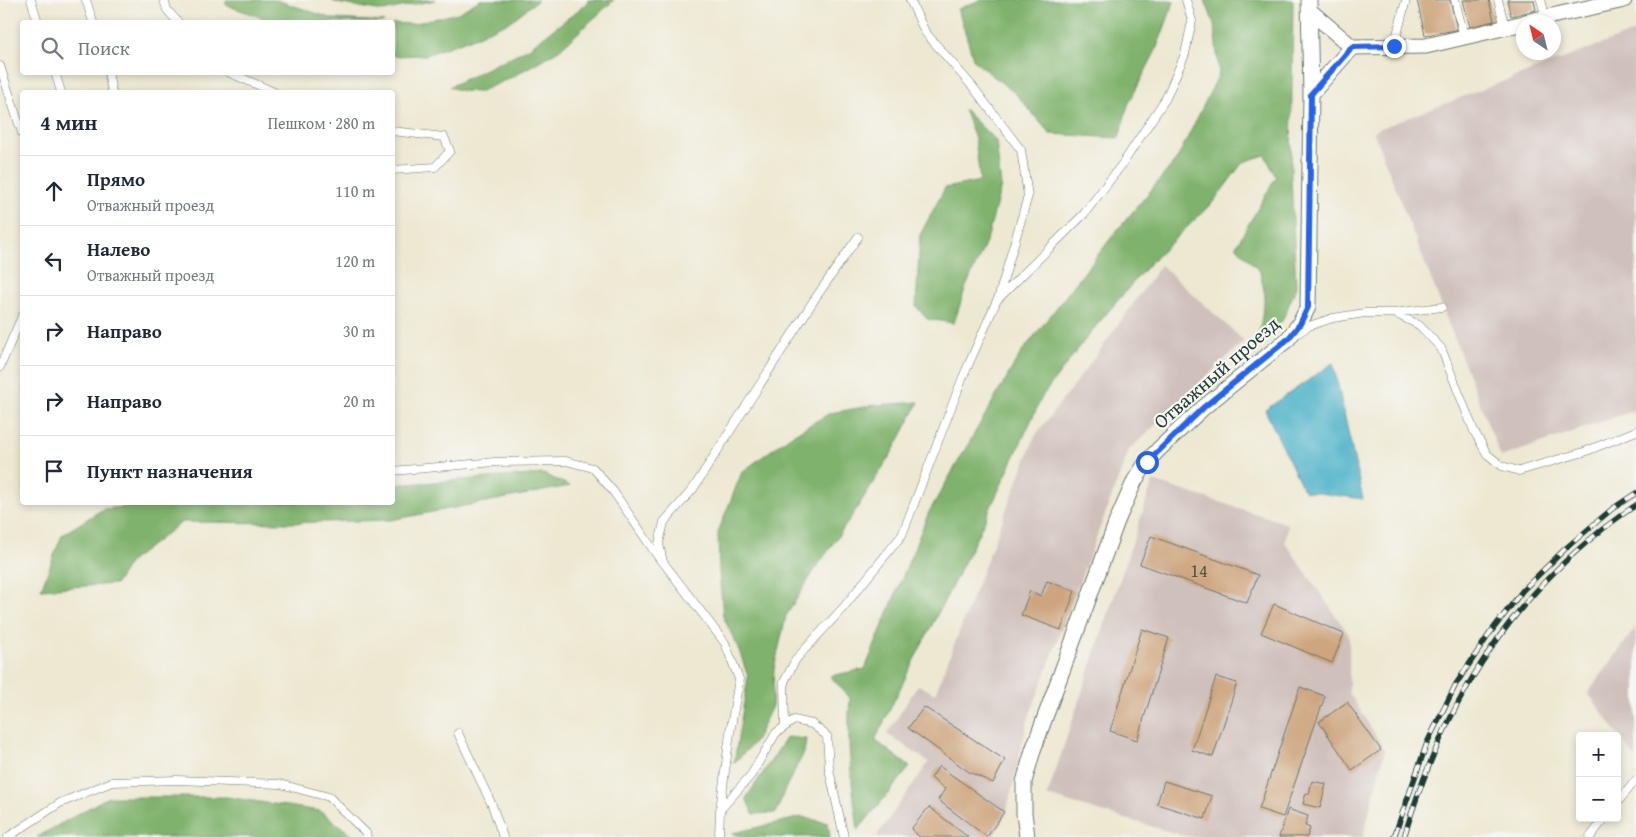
<!DOCTYPE html>
<html lang="ru">
<meta charset="utf-8">
<style>
:root{--surface:#fff;--page:#f6f6f7;--text:#1f2937;--muted:#747a83;--line:#e0e1e3}
body{margin:0;font-family:"Gentium Book Plus",serif;background:var(--page);color:var(--text)}
.controls{position:absolute;right:15px;bottom:15px;display:grid;overflow:hidden;border-radius:5px;box-shadow:0 2px 8px #0003}
.controls button{width:45px;height:45px;display:grid;place-items:center;padding:0;border:0;border-bottom:1px solid var(--line);background:var(--surface);color:var(--text);font:25px sans-serif}
.compass{position:absolute;left:1516px;top:15px;width:45px;height:45px;border-radius:50%;background:var(--surface);box-shadow:0 2px 8px #0003;rotate:325deg}
.stop{position:absolute;width:15px;height:15px;margin:-11px;border:4px solid #2563eb;border-radius:50%;background:#fff}
.stop.end{background:#2563eb;border-color:#fff;box-shadow:0 1px 5px #0008}
.list{margin:0;padding:0;list-style:none}
h2{display:flex;justify-content:space-between;align-items:center;height:65px;margin:0;padding:0 20px;font-size:21px}
h2 small{font-size:16px;font-weight:400;color:var(--muted)}
.list li{display:grid;grid-template-columns:32px 1fr auto;gap:15px;align-items:center;box-sizing:border-box;height:70px;padding:0 20px;border-top:1px solid var(--line)}
.list b{display:block;font-size:19px;white-space:nowrap}
.list p{margin:0;font-size:16px;white-space:nowrap;color:var(--muted)}
.list em{font-size:16px;font-style:normal;color:var(--muted)}
.icon{flex:none;width:28px;height:28px;fill:none;stroke:currentColor;stroke-width:2;stroke-linecap:round;stroke-linejoin:round}
.map{position:relative;flex:none;width:1636px;height:837px;overflow:hidden}
.search{position:absolute;background:var(--surface);box-shadow:0 2px 8px #0003;left:20px;top:20px;width:375px;height:55px;display:flex;align-items:center;gap:12px;box-sizing:border-box;padding:0 18px;border-radius:5px;color:var(--muted);font-size:19px}
.panel{position:absolute;background:var(--surface);box-shadow:0 2px 8px #0003;left:20px;top:90px;width:375px;height:415px;border-radius:5px}
.map>svg:first-child{display:block}
.industrial{fill:#cfc0bb}
.forest{fill:#7fb26c;stroke:#4f7850}
.water{fill:#49b1c8;stroke:#34777e}
.building{fill:#cda57e}
.lines{fill:none;stroke-linecap:round;stroke-linejoin:round}
.lane-casing{stroke:#67796b;stroke-width:9}
.street-casing{stroke:#67796b;stroke-width:17}
.lane{stroke:#fff;stroke-width:8}
.street{stroke:#fff;stroke-width:15}
.rail-casing{stroke:#1f3d34;stroke-width:5.5}
.rail{stroke:#f6f6f2;stroke-width:4;stroke-dasharray:11;stroke-linecap:butt}
.route{stroke:#2563eb;stroke-width:6}
.labels{text-anchor:middle;dominant-baseline:central;stroke-width:4.5;stroke-linejoin:round;paint-order:stroke}
.number-label{font-size:18px;fill:#4a5746}
.street-label{font-size:20px;fill:#1f3d34;stroke:#f6f6f2}
</style>
<div class="map">
<svg width="1636" height="837" viewBox="0 0 1636 837">
<rect width="100%" height="100%" fill="#f6f6f2"/>
<filter id="ink" filterUnits="userSpaceOnUse"><feTurbulence type="fractalNoise" baseFrequency=".02" numOctaves="2"/><feDisplacementMap in="SourceGraphic" scale="10" xChannelSelector="R" yChannelSelector="G"/><feConvolveMatrix kernelMatrix="1 2 1 2 8 2 1 2 1" color-interpolation-filters="sRGB"/></filter>
<filter id="wash" filterUnits="userSpaceOnUse"><feTurbulence type="fractalNoise" baseFrequency=".0096" numOctaves="4" result="noise"/><feDisplacementMap in="SourceGraphic" scale="20" xChannelSelector="R" yChannelSelector="G"/><feGaussianBlur stdDeviation="1.12" result="paint"/><feColorMatrix in="noise" values="0 0 0 0 0 0 0 0 0 0 0 0 0 0 0 0 0 1.4 0 .05"/><feComposite in="paint" operator="in"/></filter>
<g filter="url(#wash)">
<rect width="100%" height="100%" fill="#ede8d1"/>
<path class="industrial" d="M1636,31V410L1501,457L1373,131Z
M1161,265L1244,341L1129,450L1028,720L1006,814L993,837H876L929,762L887,734L918,685L935,694L1035,436L1095,357Z
M1153,481L1288,524L1285,542L1349,635V693L1385,750L1363,837H1188L1047,796Z
M1636,627V759L1588,693Z"/>
<path class="forest" d="M226,0H276L334,19L384,22H274L226,5Z
M331,0H435L383,11L337,3Z
M480,0H538L511,21L475,37L426,55L393,56V23L412,24L458,13Z
M589,0H614L559,50L512,77L479,92L462,91L449,87L529,48L581,8Z
M980,0H1168L1174,2L1156,50L1128,105L1119,138L1050,134L1016,94L974,61L958,9Z
M1205,0H1293L1291,175L1296,288L1282,321L1259,336L1265,295L1260,272L1236,246L1276,177L1265,155L1243,162L1214,201L1148,265L1091,332L1043,395L975,541L912,664L875,740L910,767L858,830C852,786 846,743 850,698L830,676L865,669L929,512L1021,353L1115,233L1177,159L1219,74L1214,24Z
M964,109L996,141L1001,186L987,240L965,289L954,323L927,319L916,306L920,235L945,188L980,181L975,139Z
M919,402L893,451L852,516L812,574L786,616L774,669L772,706L755,742L734,763L748,677L739,650L723,616L719,571L718,532L742,472L789,437L830,413L875,405Z
M544,474L570,486L391,520L289,523L182,522L130,562L116,584L41,589L62,535L103,509L180,502H392L393,485Z
M787,737L806,739L804,753L787,785L776,813L753,814L746,798Z
M108,797H227L320,811L355,837H37Z
M802,817L828,823L830,837H743L733,833Z"/>
<path class="water" d="M1333,363L1363,499L1304,491L1265,410Z"/>
<g id="blocks">
<path class="building" d="M1417,0H1450L1457,30L1425,35Z
M1463,0H1489L1494,21L1470,27Z
M1507,0H1534L1536,10L1511,16Z
M1151,536L1258,575L1247,603L1140,564Z
M1047,581L1075,591L1061,630L1021,615L1030,591L1041,596Z
M1274,604L1344,634L1332,663L1261,633Z
M1142,629L1169,638L1137,740L1110,731Z
M1216,677L1237,683L1213,757L1192,750Z
M1300,687L1325,696L1283,817L1259,809Z
M1347,702L1381,750L1352,770L1319,722Z
M924,707L1005,760L993,783L969,772L908,728Z
M939,766L1004,812L987,837L938,800L945,789L931,778Z
M1164,781L1212,796L1205,819L1157,804Z
M1312,781L1326,784L1320,808L1303,804L1306,793L1309,794Z
M929,807L968,837H920L911,829Z
M1288,809L1308,816L1305,826L1310,828L1307,837H1279Z"/>
</g>
</g>
<g filter="url(#ink)">
<use href="#blocks" fill-opacity="0" stroke="#67796b" stroke-width="1"/>
<g class="lines">
<defs>
<path id="lane" d="M31,0L38,22
M86,0L93,22
M164,0L167,10L178,22
M910,0L925,32L973,87L1021,150L1028,196L998,299
M1455,0L1464,37
M1498,0L1505,27
M1541,0L1546,18
M1394,46L1406,0
M0,66L22,133
M55,72L61,92
M108,72L112,92
M228,72L274,92
M392,131L444,137L450,151L435,167L392,170
M1394,313L1442,307
M1296,334L1309,326L1333,318L1365,313H1394L1419,325L1441,348L1474,431L1487,454L1502,466L1519,471L1584,452L1636,431
M0,367L22,316
M392,471L495,462L566,461L593,468L613,491L661,561
M785,726L784,682L796,659L842,609L902,535L963,377L997,300L1084,214L1123,163L1166,98L1185,54L1192,21L1186,0
M458,733L492,805L503,837
M1617,803L1636,780
M720,810L730,733L739,679L725,643L663,562L659,544L664,522L693,489L814,300L858,237
M8,837L60,803L112,782L177,780L280,784L329,797L366,833L367,837
M719,837L720,810L751,775L776,733L794,720L812,724L827,736L829,769L844,837
M1590,837L1605,818"/>
<path id="street" d="M1310,11L1352,47L1426,46L1524,23
M1525,22L1624,0
M1311,94L1352,47
M1027,837L1024,813V782L1033,750L1117,521L1135,480L1147,462L1158,450L1204,407L1288,339L1300,323L1308,307L1311,94L1309,0"/>
</defs>
<use href="#lane" class="lane-casing"/>
<use href="#street" class="street-casing"/>
<use href="#lane" class="lane"/>
<use href="#street" class="street"/>
<defs>
<path id="rail" d="M1394,837L1427,743L1456,684L1490,633L1523,590L1566,548L1612,509L1636,493
M1404,837C1445,700 1515,586 1636,505"/>
</defs>
<use href="#rail" class="rail-casing"/>
<use href="#rail" class="rail"/>
</g>
</g>
<g class="lines" filter="url(#ink)">
<path class="route" d="M1147,462L1204,407L1288,339L1300,324L1308,307L1311,94L1352,47L1394,46"/>
</g>
<g class="labels">
<g class="number-label">
<text x="1199" y="570">14</text>
</g>
<g class="street-label">
<text transform="translate(1216 372) rotate(-41)">Отважный проезд</text>
</g>
</g>
</svg>
<div class="controls">
<button>+</button>
<button>−</button>
</div>
<svg class="compass" viewBox="-18 -18 36 36"><path d="M0-13l5 13h-10z" fill="#e53935"/><path d="M0 13l5-13h-10z" fill="#747a83"/></svg>
<div class="stop" style="left:1147px;top:462px"></div>
<div class="stop end" style="left:1394px;top:46px"></div>
<div class="search"><svg class="icon" aria-label="search" viewBox="0 0 24 24"><circle cx="10" cy="10" r="6"/><path d="M15 15l6 6"/></svg>Поиск</div>
<section class="panel">
<h2>4 мин<small>Пешком · 280 m</small></h2>
<ul class="list">
<li><svg class="icon" aria-label="ahead" viewBox="0 0 24 24"><path d="M12 20V5M6 11l6-6 6 6"/></svg><div><b>Прямо</b><p>Отважный проезд</p></div><em>110 m</em></li>
<li><svg class="icon" aria-label="left" viewBox="0 0 24 24"><path d="M17 20v-9H6M10 6l-5 5 5 5"/></svg><div><b>Налево</b><p>Отважный проезд</p></div><em>120 m</em></li>
<li><svg class="icon" aria-label="right" viewBox="0 0 24 24"><path d="M7 20v-9h11M14 6l5 5-5 5"/></svg><div><b>Направо</b></div><em>30 m</em></li>
<li><svg class="icon" aria-label="right" viewBox="0 0 24 24"><path d="M7 20v-9h11M14 6l5 5-5 5"/></svg><div><b>Направо</b></div><em>20 m</em></li>
<li><svg class="icon" aria-label="arrive" viewBox="0 0 24 24"><path d="M6 21V4h12l-3 4 3 4H6"/></svg><div><b>Пункт назначения</b></div></li>
</ul>
</section>
</div>
